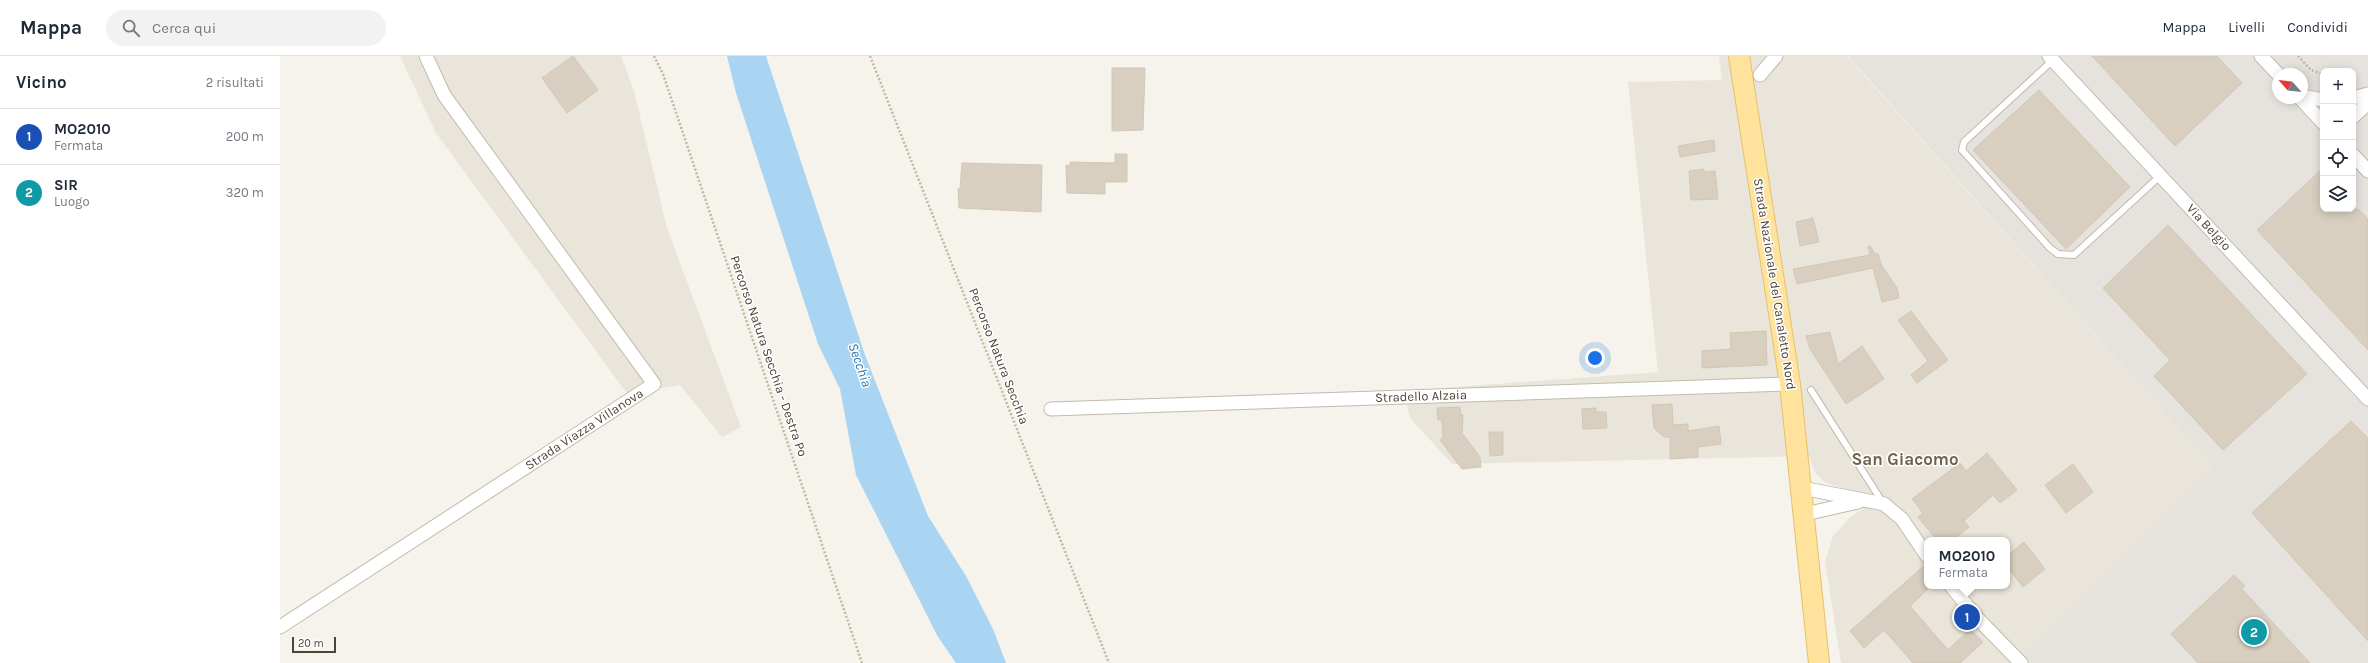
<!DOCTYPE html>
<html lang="it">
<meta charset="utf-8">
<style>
:root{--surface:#fff;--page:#f2f2f3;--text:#1f2937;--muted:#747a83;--line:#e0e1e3;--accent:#fc3f1d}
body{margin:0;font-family:Karla,sans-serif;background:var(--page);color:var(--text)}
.controls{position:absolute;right:12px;top:12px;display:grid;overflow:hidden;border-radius:8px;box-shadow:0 2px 10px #0003}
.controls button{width:36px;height:36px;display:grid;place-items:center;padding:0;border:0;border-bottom:1px solid var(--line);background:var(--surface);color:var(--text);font:20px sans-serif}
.compass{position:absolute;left:1992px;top:12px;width:36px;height:36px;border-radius:50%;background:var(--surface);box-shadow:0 2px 10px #0003;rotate:297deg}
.scale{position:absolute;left:12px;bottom:10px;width:44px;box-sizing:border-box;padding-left:4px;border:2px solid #4b4439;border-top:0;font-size:11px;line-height:14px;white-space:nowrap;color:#4b4439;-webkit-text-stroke:3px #fff;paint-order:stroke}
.you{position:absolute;left:1315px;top:302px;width:14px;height:14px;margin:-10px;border:3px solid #fff;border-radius:50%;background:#1a73e8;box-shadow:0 0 0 6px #1a73e833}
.badge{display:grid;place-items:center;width:26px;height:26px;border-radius:50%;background:var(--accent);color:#fff;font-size:13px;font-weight:700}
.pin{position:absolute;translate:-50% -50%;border:2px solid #fff;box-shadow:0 1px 4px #0006}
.popup{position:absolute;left:1644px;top:481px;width:86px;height:52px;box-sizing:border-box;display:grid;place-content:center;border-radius:8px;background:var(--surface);filter:drop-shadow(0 1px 3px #0005);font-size:13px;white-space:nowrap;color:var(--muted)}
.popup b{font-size:15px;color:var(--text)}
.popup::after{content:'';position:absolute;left:50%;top:100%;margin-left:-8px;border:8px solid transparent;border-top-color:var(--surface)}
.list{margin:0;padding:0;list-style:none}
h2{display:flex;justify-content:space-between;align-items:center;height:52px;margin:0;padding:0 16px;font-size:17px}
h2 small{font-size:13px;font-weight:400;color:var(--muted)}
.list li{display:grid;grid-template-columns:26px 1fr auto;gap:12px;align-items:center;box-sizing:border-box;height:56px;padding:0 16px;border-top:1px solid var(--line)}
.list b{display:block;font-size:15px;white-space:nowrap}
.list p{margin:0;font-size:13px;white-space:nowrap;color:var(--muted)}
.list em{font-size:13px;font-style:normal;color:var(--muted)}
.icon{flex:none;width:22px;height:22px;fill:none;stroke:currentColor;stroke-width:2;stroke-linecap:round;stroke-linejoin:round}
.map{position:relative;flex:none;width:2088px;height:607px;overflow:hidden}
header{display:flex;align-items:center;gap:24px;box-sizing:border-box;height:56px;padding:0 20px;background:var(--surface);border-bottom:1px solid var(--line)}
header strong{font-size:19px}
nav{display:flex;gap:22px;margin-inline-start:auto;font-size:14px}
.search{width:280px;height:36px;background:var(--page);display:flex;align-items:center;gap:10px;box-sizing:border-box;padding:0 14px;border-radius:22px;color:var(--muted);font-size:15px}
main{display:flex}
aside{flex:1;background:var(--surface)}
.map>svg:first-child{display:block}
.residential{fill:#eae5da;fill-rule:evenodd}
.industrial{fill:#e6e2dd;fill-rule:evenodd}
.water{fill:#a9d4f2}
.building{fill:#d8cfc1;stroke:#d3c7b4}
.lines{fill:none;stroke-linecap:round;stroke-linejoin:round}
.service-casing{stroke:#c2bbae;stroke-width:8}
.minor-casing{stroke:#c2bbae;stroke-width:15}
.primary-casing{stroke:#e6c16a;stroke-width:22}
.path{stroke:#c4b79f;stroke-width:2.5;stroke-dasharray:2 2;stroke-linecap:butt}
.service{stroke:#fff;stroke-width:6}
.minor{stroke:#fff;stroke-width:13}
.primary{stroke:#ffe39c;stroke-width:20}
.labels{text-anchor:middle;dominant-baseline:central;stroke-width:3;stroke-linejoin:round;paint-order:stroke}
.street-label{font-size:13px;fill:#4b4439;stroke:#fff}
.water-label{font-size:14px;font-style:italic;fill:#2e7ab2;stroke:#fff}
.district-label{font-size:17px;font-weight:bold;fill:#6e6250;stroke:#fff}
</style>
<header>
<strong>Mappa</strong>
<div class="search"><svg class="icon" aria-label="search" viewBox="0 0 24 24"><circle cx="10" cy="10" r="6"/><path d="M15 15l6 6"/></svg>Cerca qui</div>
<nav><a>Mappa</a><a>Livelli</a><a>Condividi</a></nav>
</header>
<main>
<aside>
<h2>Vicino<small>2 risultati</small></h2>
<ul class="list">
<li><span class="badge" style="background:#1a4fb4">1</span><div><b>MO2010</b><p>Fermata</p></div><em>200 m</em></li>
<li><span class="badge" style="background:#0f9aa8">2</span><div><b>SIR</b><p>Luogo</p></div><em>320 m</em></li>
</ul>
</aside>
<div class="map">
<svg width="2088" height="607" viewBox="0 0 2088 607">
<rect width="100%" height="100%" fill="#f6f3ec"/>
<path class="residential" d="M120,0H341L354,35L387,172L461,371L442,381L400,329L363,335L351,343L156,77Z
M1439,0H1567L1933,412L1742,598L1751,607H1561L1545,506L1553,480L1571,460L1583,453L1578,437L1546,427L1535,417L1529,400L1172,408L1130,362L1124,335L1378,316L1348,26L1442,24ZM1647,484H1727V530H1647Z"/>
<path class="industrial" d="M1568,0H2088V607H1751L1741,598L1933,412ZM2043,15H2073V153H2043ZM1998,18H2022V42H1998Z"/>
<path class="water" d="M447,0H486L585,299L648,460L686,520L713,573L726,607H676L658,581L576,419L560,333L538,288L456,37Z"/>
<path class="building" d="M293,0L318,34L287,57L262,22Z
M1812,0H1937L1962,27L1895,90Z
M832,12H865L863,74L832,75Z
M1759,34L1850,131L1786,193L1693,94Z
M1434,84L1435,95L1400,101L1398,90Z
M835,98H847V126H825V138L787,137L786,109L790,110V106L835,107Z
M682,107L762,109L761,156L679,152L678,133H680Z
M2043,112V153H2078L2088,163V294L1977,174Z
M1424,113V116L1435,115L1438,143L1411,144L1409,115Z
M1533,162L1539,186L1520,190L1516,166Z
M1888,169L2027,318L1943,394L1874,320L1890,304L1823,232Z
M1590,190L1595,198H1598L1602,210L1617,232L1619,242L1602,246L1593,212L1517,228L1513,213L1590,199L1588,191Z
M1631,255L1668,304L1637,327L1631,319L1648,305L1618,264Z
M1486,275L1487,309L1422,312V295L1451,293L1450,277Z
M1550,276L1558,308L1582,290L1604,323L1566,348L1530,293L1526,280Z
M1392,348L1393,369L1408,368V375L1439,370L1441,388L1418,391V401L1390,403V381H1384L1374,372L1372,349Z
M1180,351L1181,359H1183L1182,377L1200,401L1201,411L1182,413L1160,384L1163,381L1162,364H1158L1157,352Z
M1316,352V356H1326L1327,372L1303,373L1302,353Z
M2071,365L2088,382V585L1972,457Z
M1209,376H1223V399L1210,400Z
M1707,397L1737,434L1720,447L1713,439L1684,465L1689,471L1673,484H1657L1638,461L1643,457L1632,443L1680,407L1686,415Z
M1793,408L1813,436L1786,457L1765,429Z
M1744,486L1765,513L1743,531L1727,511V500Z
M1646,508L1647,534L1630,550L1668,594L1690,573L1703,586L1680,607H1633L1604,574L1584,592L1570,575Z
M1954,519L1965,530L1962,533L2030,607H1918L1891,578Z"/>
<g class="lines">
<defs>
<path id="service" d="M1773,4L1684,86L1682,94L1770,192L1778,198L1794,199L1880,120
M1531,334L1603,447"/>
<path id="minor" d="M1769,0L2088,343
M1981,0L1998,18
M1480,19L1496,0
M2022,40L2043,44
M2020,42L2043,67
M2073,42L2088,38
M2073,61L2088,47
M2073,99L2088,115
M771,353L1510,328
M1522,432L1604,448L1622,463L1647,500
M1525,458L1578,446
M1671,530L1699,564L1741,607
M0,571L374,328L164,39L146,0"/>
<path id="primary" d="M1459,0L1510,328L1539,607"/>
</defs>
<use href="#service" class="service-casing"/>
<use href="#minor" class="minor-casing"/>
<use href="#primary" class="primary-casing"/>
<path class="path" d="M374,0L383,18L582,607
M590,0L829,607
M2018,0L2031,14L2043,18"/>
<use href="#service" class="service"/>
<use href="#minor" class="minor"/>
<use href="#primary" class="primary"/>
</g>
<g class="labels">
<g class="street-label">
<text transform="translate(1929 171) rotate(47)">Via Belgio</text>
<text transform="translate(1495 228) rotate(81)">Strada Nazionale del Canaletto Nord</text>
<text transform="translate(489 300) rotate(71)">Percorso Natura Secchia - Destra Po</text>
<text transform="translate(719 300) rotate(69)">Percorso Natura Secchia</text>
<text transform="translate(1141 340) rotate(-2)">Stradello Alzaia</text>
<text transform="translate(304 373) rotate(-33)">Strada Viazza Villanova</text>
</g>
<g class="water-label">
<text transform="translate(580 309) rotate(71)">Secchia</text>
</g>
<g class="district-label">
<text x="1625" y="403">San Giacomo</text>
</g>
</g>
</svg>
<div class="controls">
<button>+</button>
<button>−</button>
<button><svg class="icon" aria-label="locate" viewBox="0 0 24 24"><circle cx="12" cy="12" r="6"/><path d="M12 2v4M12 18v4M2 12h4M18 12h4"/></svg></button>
<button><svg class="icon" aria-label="layers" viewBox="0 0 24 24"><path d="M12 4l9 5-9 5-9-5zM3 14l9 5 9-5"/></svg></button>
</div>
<svg class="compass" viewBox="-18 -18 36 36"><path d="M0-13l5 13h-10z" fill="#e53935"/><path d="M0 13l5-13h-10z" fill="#747a83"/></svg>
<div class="scale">20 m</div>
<div class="you"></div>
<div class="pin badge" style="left:1687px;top:561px;background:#1a4fb4">1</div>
<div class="popup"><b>MO2010</b>Fermata</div>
<div class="pin badge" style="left:1974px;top:576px;background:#0f9aa8">2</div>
</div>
</main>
